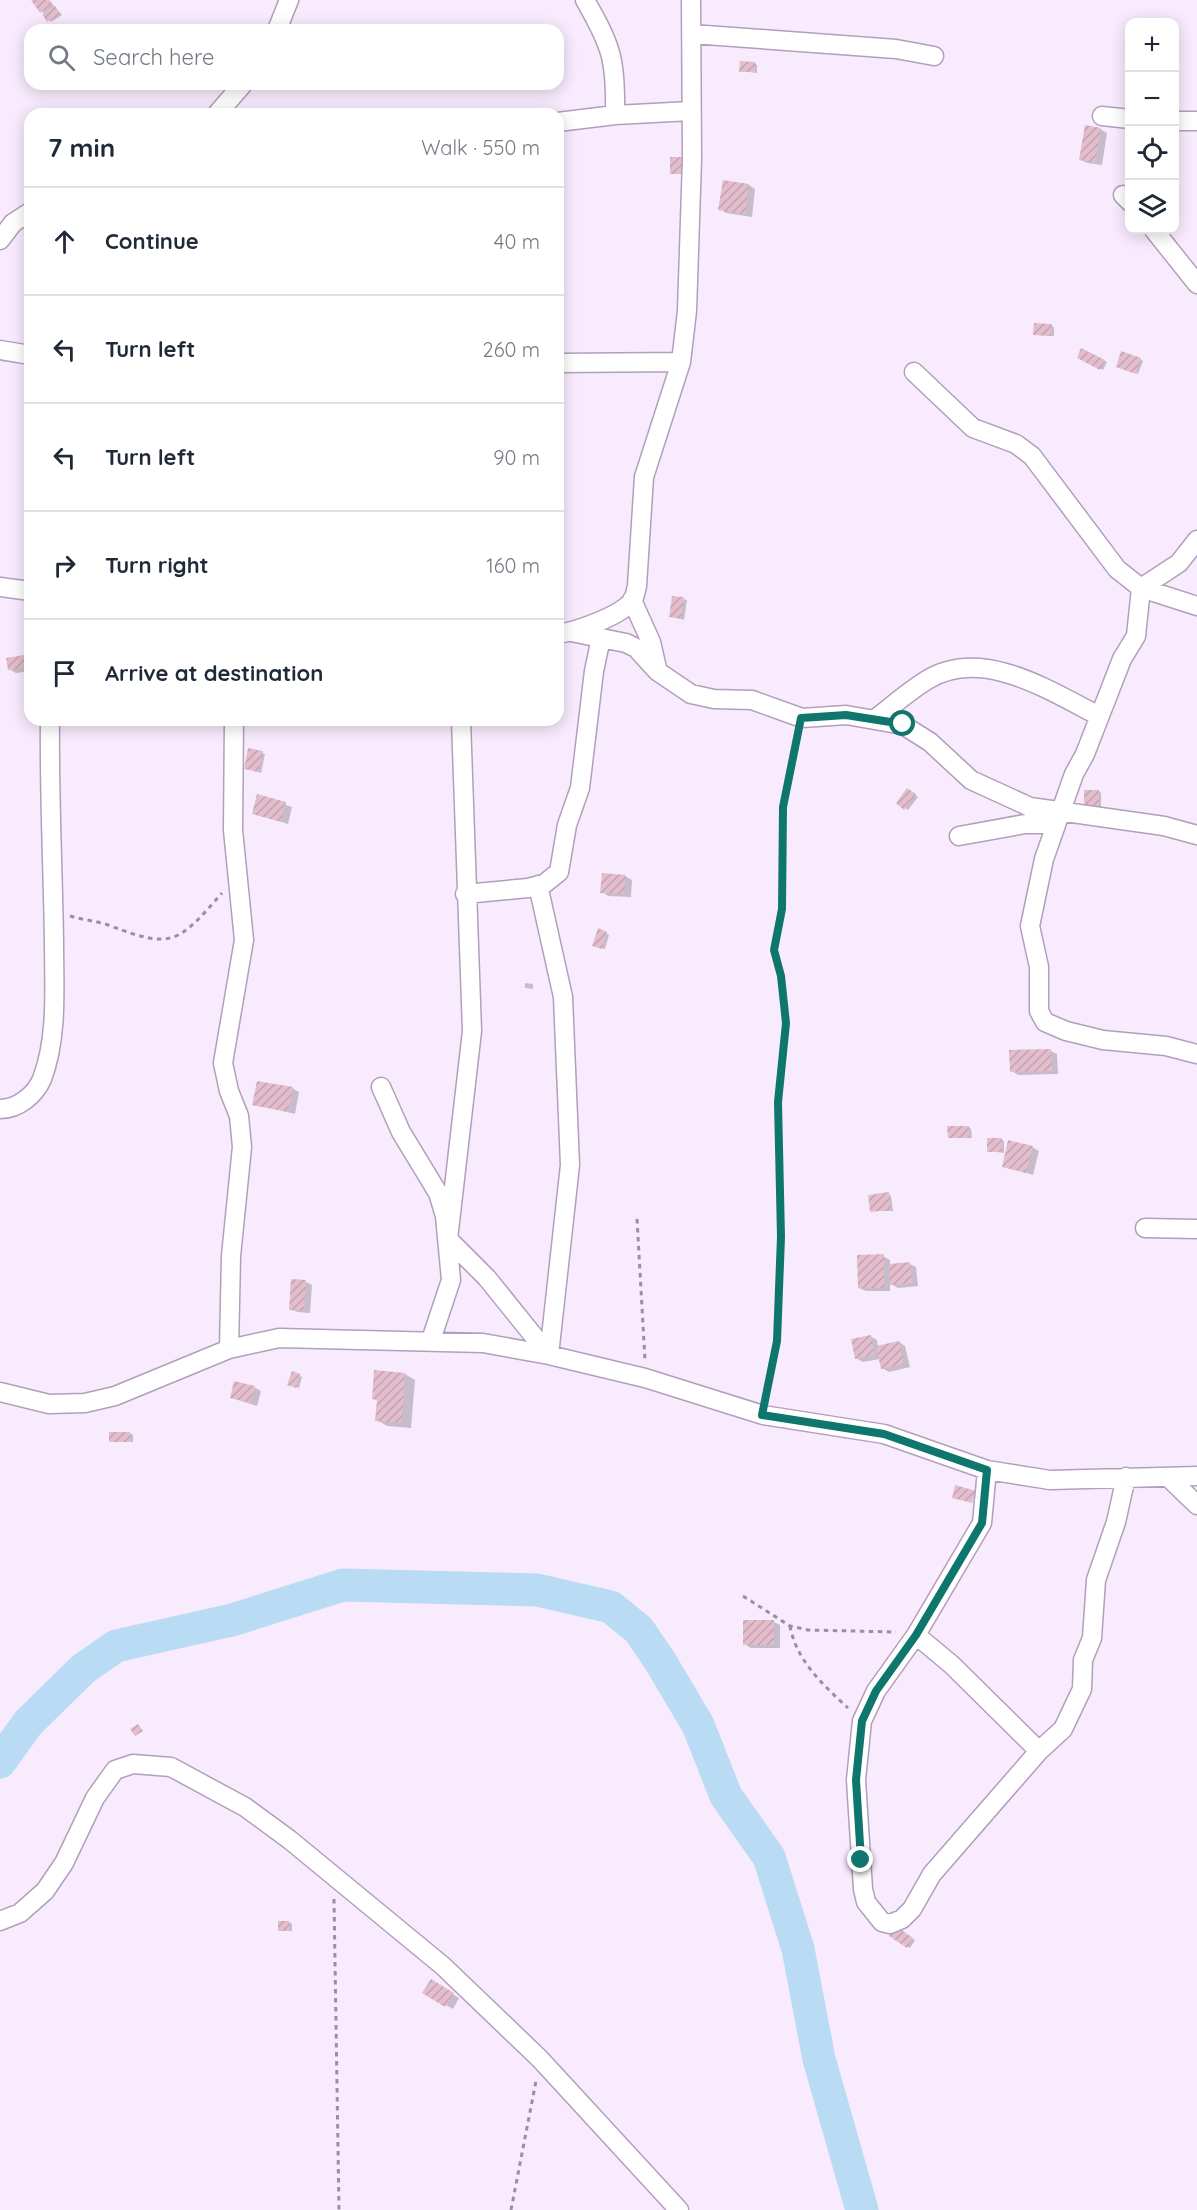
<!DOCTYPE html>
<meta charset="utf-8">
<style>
:root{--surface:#fff;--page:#f6f6f7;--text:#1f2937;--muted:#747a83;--line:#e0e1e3}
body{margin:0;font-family:Quicksand,sans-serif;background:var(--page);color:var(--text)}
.controls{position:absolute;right:18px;top:18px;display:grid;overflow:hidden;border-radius:12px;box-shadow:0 3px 15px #0003}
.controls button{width:54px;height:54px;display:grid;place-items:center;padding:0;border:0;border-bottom:2px solid var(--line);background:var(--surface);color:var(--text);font:30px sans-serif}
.stop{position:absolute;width:18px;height:18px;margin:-14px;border:4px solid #0f766e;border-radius:50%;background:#fff}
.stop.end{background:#0f766e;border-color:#fff;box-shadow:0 2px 6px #0008}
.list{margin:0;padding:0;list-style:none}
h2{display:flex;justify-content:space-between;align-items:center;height:78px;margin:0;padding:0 24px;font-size:26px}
h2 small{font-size:20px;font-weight:400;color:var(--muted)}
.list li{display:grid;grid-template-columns:39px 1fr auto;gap:18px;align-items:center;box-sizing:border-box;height:108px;padding:0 24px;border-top:2px solid var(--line)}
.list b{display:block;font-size:22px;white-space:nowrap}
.list em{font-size:20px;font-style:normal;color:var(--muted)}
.icon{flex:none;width:33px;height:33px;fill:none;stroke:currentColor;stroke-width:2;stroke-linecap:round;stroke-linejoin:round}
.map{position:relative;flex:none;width:1197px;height:2210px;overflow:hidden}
.search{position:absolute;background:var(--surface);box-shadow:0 3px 15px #0003;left:24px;top:24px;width:540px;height:66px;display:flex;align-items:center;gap:15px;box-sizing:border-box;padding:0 21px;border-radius:18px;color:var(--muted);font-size:22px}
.panel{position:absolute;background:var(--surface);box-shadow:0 3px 15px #0003;left:24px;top:108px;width:540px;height:618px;border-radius:18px}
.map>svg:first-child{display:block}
.shadow{fill:#0003}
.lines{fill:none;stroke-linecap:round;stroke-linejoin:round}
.river{stroke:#b9dbf3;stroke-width:33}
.building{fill:url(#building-hatch)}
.minor-casing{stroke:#b39ebb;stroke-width:21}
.path{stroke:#9a8f9e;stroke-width:3;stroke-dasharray:4.5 4.5;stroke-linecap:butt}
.minor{stroke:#fff;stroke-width:18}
.route{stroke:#0f766e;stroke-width:8}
</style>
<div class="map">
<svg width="1197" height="2210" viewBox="0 0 1197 2210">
<defs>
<pattern id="building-hatch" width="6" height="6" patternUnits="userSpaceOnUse" patternTransform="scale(1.5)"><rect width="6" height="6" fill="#e3bdcb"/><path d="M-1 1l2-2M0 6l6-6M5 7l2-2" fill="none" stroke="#c3a2af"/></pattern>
</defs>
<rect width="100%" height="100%" fill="#f9ebfe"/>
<path class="shadow" d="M33,0H49L62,15L51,22Z
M755,63L757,65V73L741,71Z
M1100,129L1107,133L1102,165L1087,163L1081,160Z
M558,181L562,184L563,202H558Z
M724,181L749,185L755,189L752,217L726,213L720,209Z
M1051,326L1054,327V336L1038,335Z
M1082,350L1107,362L1103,370L1079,358Z
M1140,359L1143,361L1138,374L1120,368Z
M674,597L687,600L684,620L671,616Z
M30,656V671L16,673L9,669Z
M262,753L265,754L261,773L245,768Z
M910,791L918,797L908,810L898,803Z
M1099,791L1101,793V813H1088Z
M258,796L292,807L288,824L254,813Z
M625,876L632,880L631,897L608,896L602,892Z
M599,930L609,935L605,949L597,947Z
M525,983L533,984V989L525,988Z
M1051,1051L1057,1054L1058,1074L1018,1075L1012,1071Z
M292,1088L299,1092L295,1114L254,1104Z
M969,1127L971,1129L972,1138L949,1137Z
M1002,1140L1004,1141V1153L989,1151Z
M1032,1147L1039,1151L1033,1175L1004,1166Z
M889,1194L891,1196L893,1211H872Z
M883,1256L890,1260V1265L910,1264L916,1267L918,1286L898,1288L890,1283V1291H866L859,1288Z
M306,1282L312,1285L310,1313L297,1312L290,1309Z
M870,1336L877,1340L878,1347L899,1342L905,1346L910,1367L889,1372L882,1368L880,1359L863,1362L856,1358Z
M405,1374L415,1380L411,1428L387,1426L377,1420L378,1401L373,1398Z
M300,1376L302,1377L299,1388L292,1386Z
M254,1387L261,1391L257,1406L232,1398Z
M130,1433L133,1435V1442L110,1441Z
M774,1622L780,1625V1648H751L744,1644Z
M289,1922L292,1924V1931L280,1930Z
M896,1928L915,1940L910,1948L891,1935Z
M431,1981L459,1998L453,2009L424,1993Z"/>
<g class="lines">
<path class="river" d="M0,1762L28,1723L83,1669L116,1646L232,1620L343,1585L537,1590L611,1607L639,1630L660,1661L698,1725L726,1796L769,1857L798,1949L819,2059L862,2210"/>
</g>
<path class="building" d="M31,0H49L52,4L40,13Z
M55,6L60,14L47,22L42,14Z
M740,61L755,62V72H739Z
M1085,125L1101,128L1095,163L1079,160Z
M670,157H684V174H670Z
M723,180L749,184L745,214L718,210Z
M1034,323L1052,324L1051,336L1033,335Z
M1081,348L1105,360L1100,370L1077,358Z
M1121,351L1141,358L1136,374L1116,367Z
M672,596L684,597L681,619L669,617Z
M30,654V667L8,670L6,658Z
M248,748L263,751L258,772L244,769Z
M907,788L916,794L904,810L896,803Z
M1084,790H1099V813L1084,812Z
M257,794L286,802L281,822L252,814Z
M602,873L626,875L624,894L600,893Z
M598,928L607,932L602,949L592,946Z
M1051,1049L1052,1071L1010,1072L1009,1050Z
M257,1081L293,1087L288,1112L252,1105Z
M947,1126H969V1138H948Z
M987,1138H1002V1152H987Z
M1008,1140L1033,1146L1026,1173L1002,1167Z
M889,1192L891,1210L870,1212L868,1195Z
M884,1254V1288H858L857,1255Z
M910,1262L912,1283L890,1285L889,1264Z
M291,1279L306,1280L304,1311L289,1310Z
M871,1335L874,1355L855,1359L851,1339Z
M899,1341L904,1364L881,1369L876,1346Z
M374,1370L405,1373L402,1423L375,1421L377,1400L372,1399Z
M292,1371L300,1374L296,1388L287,1385Z
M234,1381L255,1386L251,1403L230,1398Z
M109,1432H130V1442H109Z
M955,1485L976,1491L972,1503L952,1498Z
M743,1620H774V1645H743Z
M138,1724L143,1731L135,1736L130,1729Z
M278,1921H289L290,1931H278Z
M896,1926L913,1938L907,1948L889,1936Z
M431,1979L454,1993L445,2007L422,1993Z"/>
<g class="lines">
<defs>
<path id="minor" d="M585,0C612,47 616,60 615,115
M277,30L289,0
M692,34L896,49L934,56
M217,114L243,84
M1102,116L1130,119
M1174,121H1197
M558,122L615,115L691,111
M1123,195L1130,202
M1154,230L1197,284
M0,240L13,223L30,212
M0,350L30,355
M558,363L681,362
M914,372L973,428L1016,444L1032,456L1117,569L1141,588L1197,606
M1197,540L1179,563L1141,588L1136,636L1122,659L1085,754L1074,774L1044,859L1030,926L1039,967V1011L1045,1022L1066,1031L1103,1040L1166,1046L1197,1054
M0,587L30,591
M632,600L651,642L657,668
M571,632L626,643L636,648L657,671L691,694L714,699L752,700L802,718L846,715L903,725L930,742L971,780L1030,807L1164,826L1197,835
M558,634C577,631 621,616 633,600C635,596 636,590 637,586L644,477L681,362L687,311L692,159L691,0
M875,719C892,706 909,691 927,680C982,646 1050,691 1099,716
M461,720L472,1031L448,1239L487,1278L549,1355
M959,836L1025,824H1056
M538,885L563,997L570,1165L549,1355
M465,894L528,888L544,884L559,872L567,825L580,788L594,671L601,638
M381,1087L401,1132L438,1193L445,1216L451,1280L431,1340
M0,1109C18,1109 35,1095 42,1079C58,1037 54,987 54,943C53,869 49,794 50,720
M1145,1228L1197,1229
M229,1349L231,1256L242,1147L239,1116L229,1091L223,1063L244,940L233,830L234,720
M0,1392L49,1404L85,1403L115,1396L229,1349L279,1338L483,1343L549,1355L645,1378L763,1415L884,1434L987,1470L1050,1480L1197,1476
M987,1470L982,1523L916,1635L876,1691L862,1721L856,1780L863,1889L866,1902L882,1922L890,1924L902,1919L912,1909L932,1874L1039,1751L1063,1729L1082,1689L1083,1660L1092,1638L1096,1580L1116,1522L1126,1477
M1168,1477L1197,1505
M916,1635L952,1665L1039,1751
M0,1921L20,1913L45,1891L64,1863L95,1798L115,1770L133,1764L171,1767L245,1807L290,1840L443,1966L540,2059L679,2210"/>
</defs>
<use href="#minor" class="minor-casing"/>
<path class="path" d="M70,916C83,920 98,921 111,926C173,950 179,942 222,893
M637,1219L645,1360
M766,1399L777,1341L781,1237L778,1102L786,1023L781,976L774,950L782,909L783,807L798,734
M743,1596L790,1626L808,1630L896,1632
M790,1626C796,1660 823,1685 848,1708
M334,1899L339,2210
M511,2210L536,2081"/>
<use href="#minor" class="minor"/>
</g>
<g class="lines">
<path class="route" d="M861,1860L856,1780L862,1721L876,1691L916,1635L982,1523L987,1470L884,1434L762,1415L777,1341L781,1237L778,1102L786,1023L781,976L774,950L782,909L783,807L801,718L846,715L903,724"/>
</g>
</svg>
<div class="controls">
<button>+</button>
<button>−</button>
<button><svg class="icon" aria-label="locate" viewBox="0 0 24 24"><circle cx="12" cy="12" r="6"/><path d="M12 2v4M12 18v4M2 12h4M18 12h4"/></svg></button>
<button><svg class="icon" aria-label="layers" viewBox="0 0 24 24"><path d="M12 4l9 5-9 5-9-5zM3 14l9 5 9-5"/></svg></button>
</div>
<div class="stop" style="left:903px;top:724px"></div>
<div class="stop end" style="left:861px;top:1860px"></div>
<div class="search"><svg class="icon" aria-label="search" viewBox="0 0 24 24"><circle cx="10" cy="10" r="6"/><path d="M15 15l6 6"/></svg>Search here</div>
<section class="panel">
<h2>7 min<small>Walk · 550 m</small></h2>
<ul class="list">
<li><svg class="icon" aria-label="ahead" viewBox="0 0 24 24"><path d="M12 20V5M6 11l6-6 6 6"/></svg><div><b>Continue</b></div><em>40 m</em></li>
<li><svg class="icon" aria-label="left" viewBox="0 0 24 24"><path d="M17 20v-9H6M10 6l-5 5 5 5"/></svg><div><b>Turn left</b></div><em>260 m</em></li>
<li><svg class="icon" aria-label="left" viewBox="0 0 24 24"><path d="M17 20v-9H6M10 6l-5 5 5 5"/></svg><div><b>Turn left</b></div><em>90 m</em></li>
<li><svg class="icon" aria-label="right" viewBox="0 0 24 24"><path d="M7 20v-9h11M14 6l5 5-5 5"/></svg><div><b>Turn right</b></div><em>160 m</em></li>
<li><svg class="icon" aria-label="arrive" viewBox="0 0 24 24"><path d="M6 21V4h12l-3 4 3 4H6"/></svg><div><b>Arrive at destination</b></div></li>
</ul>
</section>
</div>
